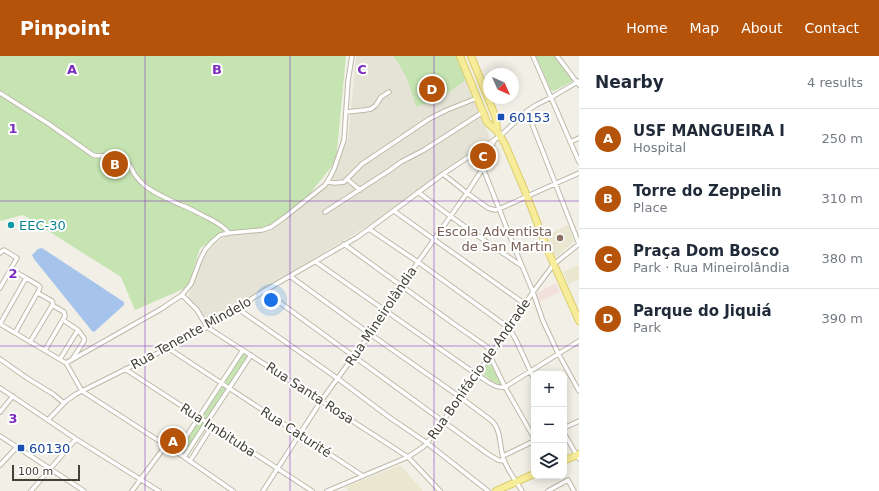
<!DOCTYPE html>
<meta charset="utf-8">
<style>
:root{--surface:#fff;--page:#f2f2f3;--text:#1f2937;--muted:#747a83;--line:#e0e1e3;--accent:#b45309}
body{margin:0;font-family:"DejaVu Sans",sans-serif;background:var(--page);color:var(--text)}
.controls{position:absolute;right:12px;bottom:12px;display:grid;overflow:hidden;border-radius:8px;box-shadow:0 2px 10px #0003}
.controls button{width:36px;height:36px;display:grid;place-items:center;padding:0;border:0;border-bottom:1px solid var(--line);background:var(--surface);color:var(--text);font:20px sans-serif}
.compass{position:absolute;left:483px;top:12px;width:36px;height:36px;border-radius:50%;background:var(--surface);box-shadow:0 2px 10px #0003;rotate:135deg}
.scale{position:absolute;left:12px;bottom:10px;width:68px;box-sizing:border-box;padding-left:4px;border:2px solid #444136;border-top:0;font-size:11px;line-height:14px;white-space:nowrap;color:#444136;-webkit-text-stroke:3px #fff;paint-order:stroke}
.you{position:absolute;left:271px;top:244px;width:14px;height:14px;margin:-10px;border:3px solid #fff;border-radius:50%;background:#1a73e8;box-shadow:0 0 0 6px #1a73e833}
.badge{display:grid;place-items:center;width:26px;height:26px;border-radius:50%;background:var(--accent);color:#fff;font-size:13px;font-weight:700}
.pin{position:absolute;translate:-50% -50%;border:2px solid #fff;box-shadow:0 1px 4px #0006}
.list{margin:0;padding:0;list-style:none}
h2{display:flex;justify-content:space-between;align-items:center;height:52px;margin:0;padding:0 16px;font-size:17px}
h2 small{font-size:13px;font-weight:400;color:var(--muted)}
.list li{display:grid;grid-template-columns:26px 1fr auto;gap:12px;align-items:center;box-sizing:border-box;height:60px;padding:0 16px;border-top:1px solid var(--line)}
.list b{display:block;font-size:15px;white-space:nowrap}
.list p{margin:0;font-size:13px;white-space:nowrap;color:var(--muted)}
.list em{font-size:13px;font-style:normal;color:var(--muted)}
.icon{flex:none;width:22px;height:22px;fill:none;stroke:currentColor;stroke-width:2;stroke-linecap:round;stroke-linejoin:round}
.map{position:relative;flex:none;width:579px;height:435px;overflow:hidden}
header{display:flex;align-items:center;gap:24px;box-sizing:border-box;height:56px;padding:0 20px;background:var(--accent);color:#fff}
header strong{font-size:19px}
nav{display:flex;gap:22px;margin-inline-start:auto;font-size:14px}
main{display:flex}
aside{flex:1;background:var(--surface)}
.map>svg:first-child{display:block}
.residential{fill:#e5e3d5}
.education{fill:#eae7d1}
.medical{fill:#f2e1da}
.green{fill:#c5e4b1}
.water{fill:#a6c3eb}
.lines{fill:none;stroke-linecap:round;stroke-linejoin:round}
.street-casing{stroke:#bdb9a9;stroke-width:5.5}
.primary-casing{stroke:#dbcc6b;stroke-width:8}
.street{stroke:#fff;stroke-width:3.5}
.primary{stroke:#f7ec9a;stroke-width:6}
.grid{fill:none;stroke:#7b2cbf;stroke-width:1;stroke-opacity:0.55}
.transit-dot{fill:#1a4fb4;stroke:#fff;stroke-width:1.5}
.culture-dot{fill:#0f9aa8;stroke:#fff;stroke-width:1.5}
.education-dot{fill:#8d6e63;stroke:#fff;stroke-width:1.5}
.labels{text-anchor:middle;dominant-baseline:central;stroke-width:4;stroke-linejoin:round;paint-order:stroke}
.transit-label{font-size:13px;fill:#164399;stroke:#fff;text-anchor:start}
.culture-label{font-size:13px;fill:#0d838f;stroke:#fff;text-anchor:start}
.education-label{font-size:13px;fill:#785e54;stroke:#fff;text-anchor:end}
.street-label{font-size:13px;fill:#444136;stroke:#fff}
.grid-label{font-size:13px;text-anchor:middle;font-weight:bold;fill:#7b2cbf;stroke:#fff;stroke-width:4;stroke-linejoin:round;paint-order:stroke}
</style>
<header>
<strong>Pinpoint</strong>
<nav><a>Home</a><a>Map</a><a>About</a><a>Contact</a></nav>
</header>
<main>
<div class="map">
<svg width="579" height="435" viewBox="0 0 579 435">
<rect width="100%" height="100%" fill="#f2f0e6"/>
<path class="residential" d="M356,0H393L399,8L407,23L416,51L441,42L466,24L490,81L488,85L382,161L208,268L199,253L188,242L202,202L214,188L229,178L286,162L329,129L348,83Z"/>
<path class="education" d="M568,169L574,185L557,201L555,200L547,179Z
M579,209V223L568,228L563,216Z
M400,409L423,435H349L345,431Z"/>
<path class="medical" d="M556,227L560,236L540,246L537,237Z"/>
<path class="green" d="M0,0H346L336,105L305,144L266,174L225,178L200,192L188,231L135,254L121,221L23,159L0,165Z
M393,0H456L466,24L441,42L416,51L407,23L399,8Z
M536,0H556L573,23V25L554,35L551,34Z
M243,297H244L247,299L248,301L231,328H227L225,325Z
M488,304H489L502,329H501L492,325L480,316Z
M223,331H225L226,334L208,362H205L203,359L221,332Z
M200,365L202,366L204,368L185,396H184L182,395L181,393L198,366Z"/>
<path class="water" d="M42,192L124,246V249L94,276L92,275L34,203L32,199L38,193Z"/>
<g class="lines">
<defs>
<path id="street" d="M533,0L579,106
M557,0L579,29
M0,37L49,68L93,99C102,102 112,96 120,100C128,104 131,112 135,119C139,124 143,129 148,132C158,139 170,144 181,149C190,152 198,157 206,161C214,165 223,169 229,177
M527,55L579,188
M346,56L365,54L371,53L376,49L381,41L389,36
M570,86L579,82
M475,96L483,112L515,193L533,236L543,265L558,297L579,335
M443,118L467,137L488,152L495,154L499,153L579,117
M347,123L360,134
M327,126L335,127L344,126L362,108L429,63L447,54L477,42
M418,136C452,162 486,186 522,210
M394,155L525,248
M325,156L390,114L401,106L424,94L483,56
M369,173L418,206L509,272L516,284L534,323
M344,188L454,268L493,295
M0,197L2,195L4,194L17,202L0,232
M316,206L476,318C485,323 494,333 505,331L579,285
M290,220L370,278L460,341L492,365C502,375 499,392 504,404C508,415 516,425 522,435
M264,235L488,398L498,404L504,405
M182,239L197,254L207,271L408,401L440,435
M237,252L337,322L389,361L427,387L488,435
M63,264L78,274L84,282V285L73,302
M0,268L66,307L82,335L184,401L233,435
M0,268L26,222L11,213
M15,277L39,234L40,231L38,229L26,222
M30,286L53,248L52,245L38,237
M168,292L363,420
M45,294L65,260L64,256L52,249
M490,300L505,331L534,382
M0,303L27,322L53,338L64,347
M60,303L78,274
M66,307L161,253L182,239L191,228L200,204L205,194L212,186L220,179L229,177L262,174L271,171L285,161L325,129L330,121L334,113L344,84L348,25L352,0
M125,313L312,435
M0,332L76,383L159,435
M0,356L13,340
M48,364L66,345L76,338L168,292L207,271L264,235L356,182L369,173L443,118L500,80L527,55L536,49L552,41L579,25
M564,372L579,365
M564,377L579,403
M0,380L84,435
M176,396L243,294
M503,400L534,385
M184,401L251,299
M190,405L212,370
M0,409L17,391
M31,435L76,383
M132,435L166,389
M263,435L321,345L387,255L418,206L467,137L483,112L494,85
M327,435L408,401L423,391L427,387L490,300L533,236L554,208L579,188
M548,435L568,424L574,435"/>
<path id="primary" d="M460,0L487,66L492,71L497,75L505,88L527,140L548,195L579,265
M471,0L496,62L497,75
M564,405L579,398
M496,435L534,418"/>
</defs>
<use href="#street" class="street-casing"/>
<use href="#primary" class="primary-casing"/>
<use href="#street" class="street"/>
<use href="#primary" class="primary"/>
</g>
<path class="grid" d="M145,0V435M290,0V435M434,0V435M0,145H579M0,290H579"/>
<g class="transit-dot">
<rect x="497" y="57" width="8" height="8" rx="2"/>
<rect x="17" y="388" width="8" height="8" rx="2"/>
</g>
<circle class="culture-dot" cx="11" cy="169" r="4"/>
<circle class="education-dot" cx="560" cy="182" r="4"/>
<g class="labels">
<g class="transit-label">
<text x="509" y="61">60153</text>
<text x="29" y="392">60130</text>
</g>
<g class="culture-label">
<text x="19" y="169">EEC-30</text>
</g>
<g class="education-label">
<text x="552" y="175">Escola Adventista<tspan x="552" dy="15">de San Martin</tspan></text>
</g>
<g class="street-label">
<text transform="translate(381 260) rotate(-56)">Rua Mineirolândia</text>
<text transform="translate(191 277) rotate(-29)">Rua Tenente Mindelo</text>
<text transform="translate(479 313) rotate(-55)">Rua Bonifácio de Andrade</text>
<text transform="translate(310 337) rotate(33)">Rua Santa Rosa</text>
<text transform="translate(218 374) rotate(33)">Rua Imbituba</text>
<text transform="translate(296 376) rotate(33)">Rua Caturité</text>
</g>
</g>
<g class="grid-label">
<text x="72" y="18">A</text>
<text x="217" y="18">B</text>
<text x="362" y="18">C</text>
<text x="13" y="77">1</text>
<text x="13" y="222">2</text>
<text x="13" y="367">3</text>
</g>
</svg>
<div class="controls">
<button>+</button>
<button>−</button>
<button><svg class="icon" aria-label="layers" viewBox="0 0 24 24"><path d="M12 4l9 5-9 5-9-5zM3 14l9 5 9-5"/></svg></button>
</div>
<svg class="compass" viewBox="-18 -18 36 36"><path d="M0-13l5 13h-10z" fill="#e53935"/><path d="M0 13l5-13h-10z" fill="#747a83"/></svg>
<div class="scale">100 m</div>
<div class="you"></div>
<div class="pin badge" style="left:173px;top:385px">A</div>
<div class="pin badge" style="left:115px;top:108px">B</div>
<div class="pin badge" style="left:483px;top:100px">C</div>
<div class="pin badge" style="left:432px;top:33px">D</div>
</div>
<aside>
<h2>Nearby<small>4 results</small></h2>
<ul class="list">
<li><span class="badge">A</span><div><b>USF MANGUEIRA I</b><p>Hospital</p></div><em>250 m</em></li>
<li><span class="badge">B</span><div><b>Torre do Zeppelin</b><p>Place</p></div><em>310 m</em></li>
<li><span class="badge">C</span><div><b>Praça Dom Bosco</b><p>Park · Rua Mineirolândia</p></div><em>380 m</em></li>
<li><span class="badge">D</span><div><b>Parque do Jiquiá</b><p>Park</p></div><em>390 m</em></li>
</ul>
</aside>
</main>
